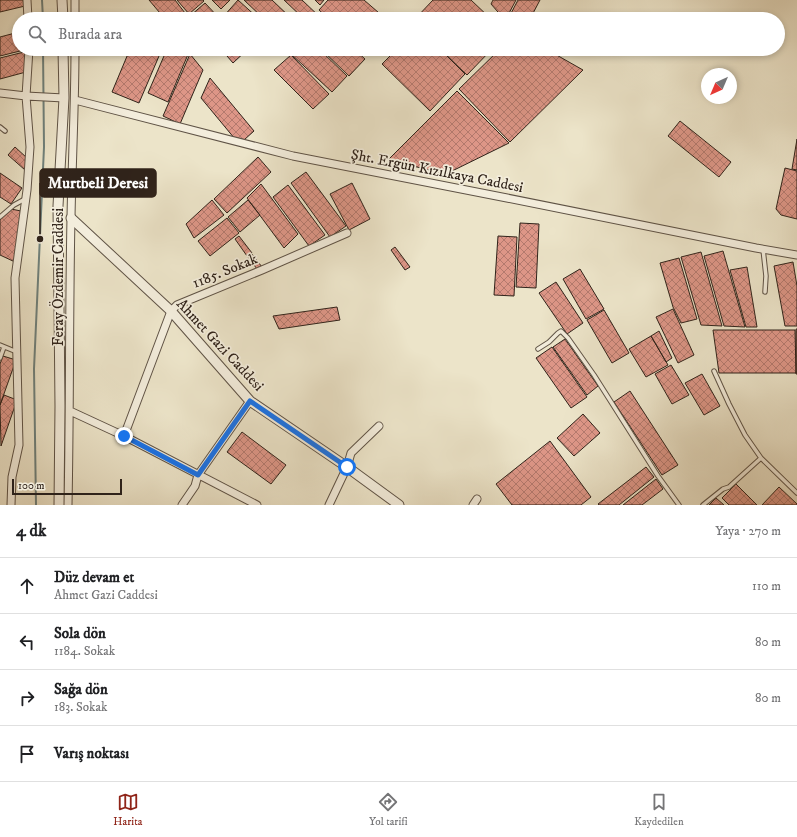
<!DOCTYPE html>
<html lang="tr">
<meta charset="utf-8">
<style>
:root{--surface:#fff;--page:#f6f6f6;--text:#202124;--muted:#757577;--line:#e0e0e0;--accent:#8f2418}
body{margin:0;font-family:"IM FELL DW Pica",serif;background:var(--page);color:var(--text)}
.compass{position:absolute;left:701px;top:68px;width:36px;height:36px;border-radius:50%;background:var(--surface);box-shadow:0 2px 6px #0003;rotate:224deg}
.scale{position:absolute;left:12px;bottom:10px;width:110px;box-sizing:border-box;padding-left:4px;border:2px solid #30231a;border-top:0;font-size:11px;line-height:14px;white-space:nowrap;color:#30231a;-webkit-text-stroke:3px #f3eddc;paint-order:stroke}
.stop{position:absolute;width:12px;height:12px;margin:-9px;border:3px solid #1a73e8;border-radius:50%;background:#fff}
.stop.end{background:#1a73e8;border-color:#fff;box-shadow:0 1px 4px #0008}
.list{margin:0;padding:0;list-style:none}
h2{display:flex;justify-content:space-between;align-items:center;height:52px;margin:0;padding:0 16px;font-size:17px}
h2 small{font-size:13px;font-weight:400;color:var(--muted)}
.list li{display:grid;grid-template-columns:26px 1fr auto;gap:12px;align-items:center;box-sizing:border-box;height:56px;padding:0 16px;border-top:1px solid var(--line)}
.list b{display:block;font-size:15px;white-space:nowrap}
.list p{margin:0;font-size:13px;white-space:nowrap;color:var(--muted)}
.list em{font-size:13px;font-style:normal;color:var(--muted)}
.icon{flex:none;width:22px;height:22px;fill:none;stroke:currentColor;stroke-width:2;stroke-linecap:round;stroke-linejoin:round}
.map{position:relative;flex:none;width:797px;height:505px;overflow:hidden}
.search{position:absolute;background:var(--surface);box-shadow:0 2px 6px #0003;left:12px;right:12px;top:12px;height:44px;display:flex;align-items:center;gap:10px;box-sizing:border-box;padding:0 14px;border-radius:22px;color:var(--muted);font-size:15px}
.sheet{height:276px;background:var(--surface)}
nav{display:flex;justify-content:space-around;align-items:center;box-sizing:border-box;height:56px;border-top:1px solid var(--line);background:var(--surface);font-size:11px;color:var(--muted)}
nav a{display:grid;justify-items:center;gap:2px}
nav .on{color:var(--accent)}
.map>svg:first-child{display:block}
.lines{fill:none;stroke-linecap:round;stroke-linejoin:round}
.stream{stroke:#6f807b;stroke-width:2}
.building{fill:url(#building-cross-hatch);stroke:#30231a}
.service-casing{stroke:#5f5346;stroke-width:5.5}
.minor-casing{stroke:#5f5346;stroke-width:9}
.tertiary-casing{stroke:#5f5346;stroke-width:11}
.service{stroke:#f3eddc;stroke-width:3.5}
.minor{stroke:#f3eddc;stroke-width:7}
.tertiary{stroke:#f3eddc;stroke-width:9}
.route{stroke:#1a73e8;stroke-width:5}
.labels{text-anchor:middle;dominant-baseline:central;stroke-width:3.5;stroke-linejoin:round;paint-order:stroke}
.street-label{font-size:15px;fill:#30231a;stroke:#f3eddc}
.leader{fill:none;stroke:#30231a;stroke-width:1.5}
.callout-dot{fill:#30231a;stroke:#f3eddc;stroke-width:1.5}
.callout{fill:#30231a;stroke:#30231a;stroke-width:1.5}
.callout-label{font-size:16px;text-anchor:middle;font-weight:bold;fill:#fff}
</style>
<div class="map">
<svg width="797" height="505" viewBox="0 0 797 505">
<defs>
<pattern id="building-cross-hatch" width="8" height="8" patternUnits="userSpaceOnUse"><rect width="8" height="8" fill="#dd9687"/><path d="M0 0l8 8M0 8l8-8" fill="none" stroke="#b47a6e"/></pattern>
</defs>
<rect width="100%" height="100%" fill="#ece4c9"/>
<filter id="stains"><feTurbulence type="fractalNoise" baseFrequency=".005" numOctaves="4"/><feColorMatrix values="0 0 0 0 .2 0 0 0 0 .09 0 0 0 0 .02 0 0 0 .5 -.17"/></filter>
<radialGradient id="worn" r=".72"><stop offset=".6" stop-color="#630" stop-opacity="0"/><stop offset="1" stop-color="#630" stop-opacity=".3"/></radialGradient>
<g class="lines">
<path class="stream" d="M42,0L43,19
M36,505L34,369L44,147L43,49"/>
</g>
<path class="building" d="M0,0H23L25,6L0,12Z
M149,0H175L185,13L178,19H165Z
M177,0H203L204,1L189,14Z
M212,0H230L221,9Z
M238,0L259,19H225L223,17Z
M244,0H272L292,19H264Z
M284,0H302L322,19H304Z
M315,0H324L320,5Z
M328,0H364L386,19H329L319,10Z
M433,0H471L491,19H415Z
M493,0H516L506,19H504L491,4Z
M518,0H540L530,19H508Z
M205,3L220,19H193L190,16Z
M19,32V49H24V50L0,56V37Z
M130,49H162L139,103L112,92Z
M167,49H186L189,52L168,102L148,93Z
M221,49H248L233,63Z
M296,49H319L347,76L332,92L291,54Z
M321,49H354L365,59L349,76Z
M364,49H377L371,56Z
M397,49H440L465,74L430,111L382,64Z
M440,49H492L467,75Z
M500,49H546L583,70L510,142L459,89Z
M28,51L26,72L0,79V58Z
M190,54L203,70L180,124L163,116Z
M291,55L329,94L313,109L274,70Z
M210,78L254,131L244,140L235,139L201,98Z
M457,91L509,143L446,174L388,160Z
M680,121L731,162L719,177L668,136Z
M797,139V170L792,169Z
M15,147L27,158L25,170L8,155Z
M258,157L271,172L227,213L214,199Z
M785,168L797,171V219L781,215L776,209Z
M306,172L346,226L330,237L291,183Z
M0,173L22,188L11,204L0,197Z
M352,183L370,219L349,230L330,194Z
M261,184L298,234L284,248L247,198Z
M288,185L325,235L309,246L273,197Z
M212,200L224,215L194,238L186,224Z
M248,200L260,215L240,232L228,217Z
M11,209L21,211L15,262L0,255V220Z
M227,218L239,233L210,256L198,241Z
M520,223L539,224L536,288L516,287Z
M239,236L252,253L247,256L235,239Z
M498,236L517,237L514,296L494,295Z
M395,247L410,267L405,270L391,250Z
M723,251L745,327L724,326L704,256Z
M701,252L722,326L701,325L681,257Z
M252,254L262,267L257,269L248,257Z
M679,258L697,319L681,323L673,307L660,263Z
M793,262L797,286V326H785L774,266Z
M747,267L757,327H746L730,270Z
M580,269L604,309L586,319L563,279Z
M556,282L583,323L567,334L539,293Z
M337,307L340,320L279,329L273,316Z
M673,309L694,355L678,363L656,317Z
M604,310L629,353L612,363L587,320Z
M796,329H797V374H796Z
M713,330H795L796,373H719Z
M659,331L672,358L666,362L651,336Z
M651,336L668,365L646,377L629,349Z
M565,339L598,386L587,395L553,347Z
M552,347L587,397L571,408L536,358Z
M3,356L16,360L0,405V364Z
M671,365L689,395L672,404L655,374Z
M702,374L720,406L704,415L685,383Z
M630,391L678,465L662,475L614,402Z
M4,395L17,400L1,446L0,405Z
M583,414L600,433L574,456L557,438Z
M242,432L286,465L271,484L227,452Z
M550,441L591,497L581,505H512L496,484Z
M646,467L654,477L619,505H599L598,504Z
M656,479L663,489L642,505H623Z
M736,484L757,505H729L722,498Z
M779,487L797,504V505H762Z
M716,498L724,505H709Z"/>
<g class="lines">
<defs>
<path id="service" d="M0,127L5,131
M0,217L14,205L25,199
M763,249L766,276L765,292
M0,345L17,352
M538,349L549,342L558,333L561,331L568,338L594,375L658,476L679,505
M0,358L4,347
M714,371L729,404L745,435L761,458L797,493
M703,505L723,489L729,487L761,458"/>
<path id="minor" d="M27,0L28,19
M75,0V19
M0,93L26,96L64,98
M75,100L293,156L507,198L756,248L797,255
M70,411L124,436L257,505
M124,436L171,311L177,305L262,270L347,233
M11,505L12,477L19,445L15,278L27,190L30,147L26,96L29,49
M68,505C70,409 69,314 71,218C72,162 75,105 75,49
M182,505L195,486L198,475L250,401
M329,505L347,467L351,453L379,426
M473,505L477,499"/>
<path id="tertiary" d="M62,0L63,19
M71,218L171,311L250,401L347,467L399,505
M59,505L60,406L58,206L64,98L63,49"/>
</defs>
<use href="#service" class="service-casing"/>
<use href="#minor" class="minor-casing"/>
<use href="#tertiary" class="tertiary-casing"/>
<use href="#service" class="service"/>
<use href="#minor" class="minor"/>
<use href="#tertiary" class="tertiary"/>
</g>
<g class="lines">
<path class="route" d="M124,436L198,475L250,401L347,467"/>
</g>
<g class="labels">
<g class="street-label">
<text transform="translate(437 171) rotate(11)">Şht. Ergün Kızılkaya Caddesi</text>
<text transform="translate(225 271) rotate(-22)">1185. Sokak</text>
<text transform="translate(58 277) rotate(-90)">Feray Özdemir Caddesi</text>
<text transform="translate(220 345) rotate(47)">Ahmet Gazi Caddesi</text>
</g>
</g>
<path class="leader" d="M40 239L40 183"/>
<circle class="callout-dot" cx="40" cy="239" r="4"/>
<rect class="callout" x="40" y="169" width="116" height="28" rx="4"/>
<g class="callout-label">
<text x="98" y="188">Murtbeli Deresi</text>
</g>
<rect width="100%" height="100%" filter="url(#stains)"/>
<rect width="100%" height="100%" fill="url(#worn)"/>
</svg>
<svg class="compass" viewBox="-18 -18 36 36"><path d="M0-13l5 13h-10z" fill="#e53935"/><path d="M0 13l5-13h-10z" fill="#757577"/></svg>
<div class="scale">100 m</div>
<div class="stop" style="left:347px;top:467px"></div>
<div class="stop end" style="left:124px;top:436px"></div>
<div class="search"><svg class="icon" aria-label="search" viewBox="0 0 24 24"><circle cx="10" cy="10" r="6"/><path d="M15 15l6 6"/></svg>Burada ara</div>
</div>
<section class="sheet">
<h2>4 dk<small>Yaya · 270 m</small></h2>
<ul class="list">
<li><svg class="icon" aria-label="ahead" viewBox="0 0 24 24"><path d="M12 20V5M6 11l6-6 6 6"/></svg><div><b>Düz devam et</b><p>Ahmet Gazi Caddesi</p></div><em>110 m</em></li>
<li><svg class="icon" aria-label="left" viewBox="0 0 24 24"><path d="M17 20v-9H6M10 6l-5 5 5 5"/></svg><div><b>Sola dön</b><p>1184. Sokak</p></div><em>80 m</em></li>
<li><svg class="icon" aria-label="right" viewBox="0 0 24 24"><path d="M7 20v-9h11M14 6l5 5-5 5"/></svg><div><b>Sağa dön</b><p>183. Sokak</p></div><em>80 m</em></li>
<li><svg class="icon" aria-label="arrive" viewBox="0 0 24 24"><path d="M6 21V4h12l-3 4 3 4H6"/></svg><div><b>Varış noktası</b></div></li>
</ul>
</section>
<nav>
<a class="on"><svg class="icon" aria-label="map" viewBox="0 0 24 24"><path d="M3 6l6-2 6 2 6-2v14l-6 2-6-2-6 2zM9 4v14M15 6v14"/></svg>Harita</a>
<a><svg class="icon" aria-label="directions" viewBox="0 0 24 24"><path d="M12 3l9 9-9 9-9-9zM9 14v-3h6M13 9l2 2-2 2"/></svg>Yol tarifi</a>
<a><svg class="icon" aria-label="saved" viewBox="0 0 24 24"><path d="M7 4h10v16l-5-4-5 4z"/></svg>Kaydedilen</a>
</nav>
